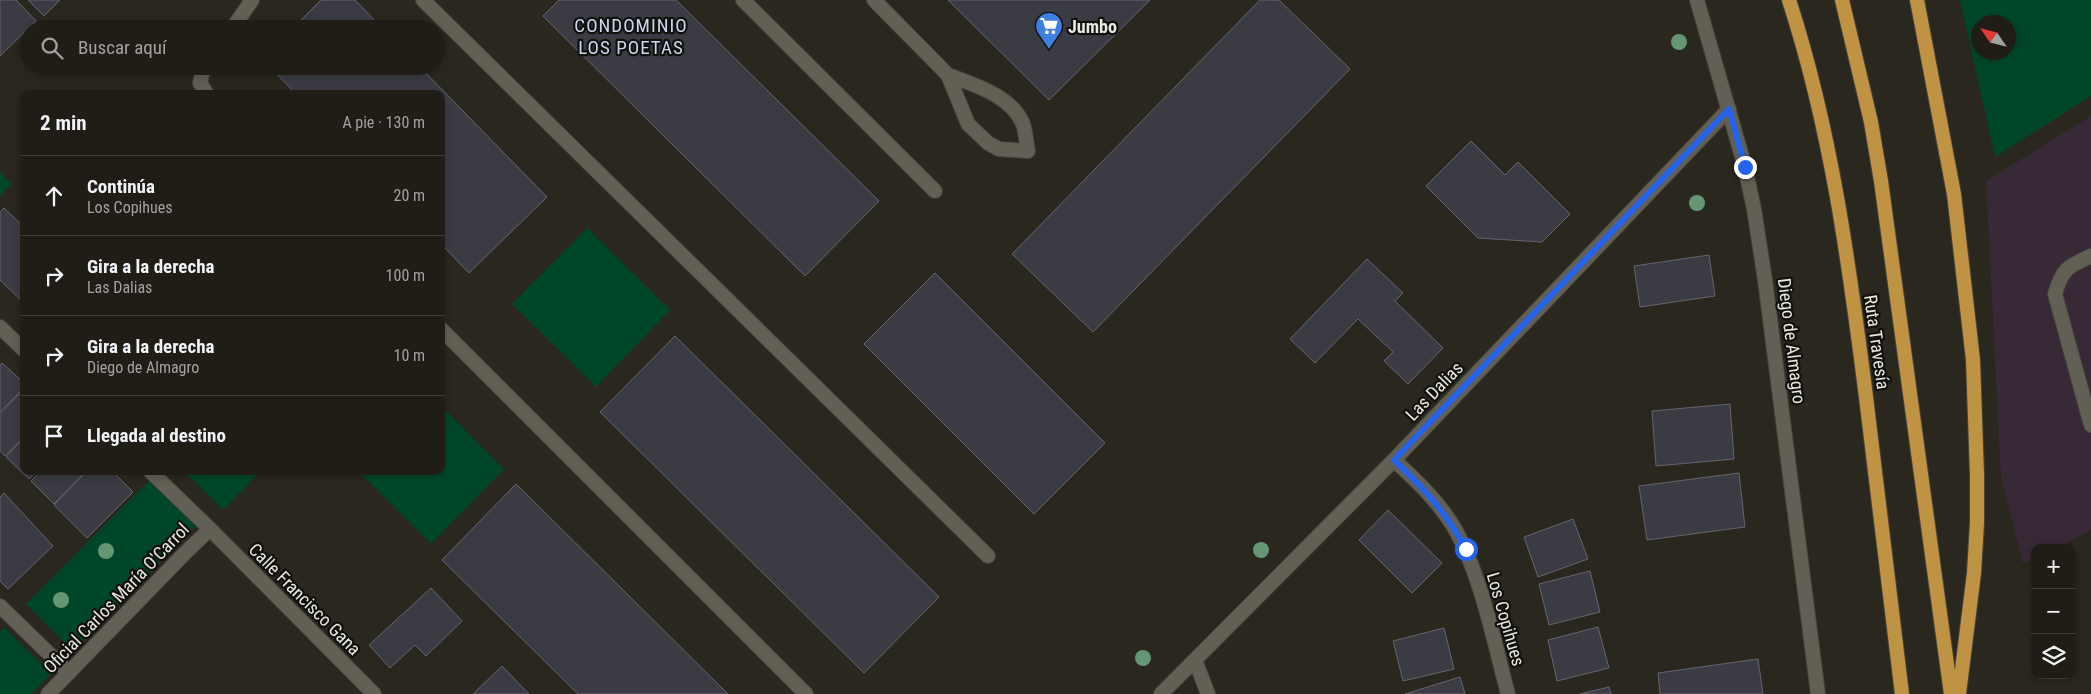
<!DOCTYPE html>
<html lang="es">
<meta charset="utf-8">
<style>
:root{--surface:#201d17;--page:#2d2a24;--text:#f1f3f6;--muted:#a2a2a1;--line:#3d3b36}
body{margin:0;font-family:"Roboto Condensed",sans-serif;background:var(--page);color:var(--text)}
.controls{position:absolute;right:15px;bottom:15px;display:grid;overflow:hidden;border-radius:10px;box-shadow:0 2px 8px #0003}
.controls button{width:45px;height:45px;display:grid;place-items:center;padding:0;border:0;border-bottom:1px solid var(--line);background:var(--surface);color:var(--text);font:25px sans-serif}
.compass{position:absolute;left:1971px;top:15px;width:45px;height:45px;border-radius:50%;background:var(--surface);box-shadow:0 2px 8px #0003;rotate:305deg}
.stop{position:absolute;width:15px;height:15px;margin:-11px;border:4px solid #2563eb;border-radius:50%;background:#fff}
.stop.end{background:#2563eb;border-color:#fff;box-shadow:0 1px 5px #0008}
.list{margin:0;padding:0;list-style:none}
h2{display:flex;justify-content:space-between;align-items:center;height:65px;margin:0;padding:0 20px;font-size:21px}
h2 small{font-size:16px;font-weight:400;color:var(--muted)}
.list li{display:grid;grid-template-columns:32px 1fr auto;gap:15px;align-items:center;box-sizing:border-box;height:80px;padding:0 20px;border-top:1px solid var(--line)}
.list b{display:block;font-size:19px;white-space:nowrap}
.list p{margin:0;font-size:16px;white-space:nowrap;color:var(--muted)}
.list em{font-size:16px;font-style:normal;color:var(--muted)}
.icon{flex:none;width:28px;height:28px;fill:none;stroke:currentColor;stroke-width:2;stroke-linecap:round;stroke-linejoin:round}
.map{position:relative;flex:none;width:2091px;height:694px;overflow:hidden}
.search{position:absolute;background:var(--surface);box-shadow:0 2px 8px #0003;left:20px;top:20px;width:425px;height:55px;display:flex;align-items:center;gap:12px;box-sizing:border-box;padding:0 18px;border-radius:28px;color:var(--muted);font-size:19px}
.panel{position:absolute;background:var(--surface);box-shadow:0 2px 8px #0003;left:20px;top:90px;width:425px;height:385px;border-radius:10px}
.map>svg:first-child{display:block}
.industrial{fill:#372936}
.green{fill:#004729;fill-rule:evenodd}
.building{fill:#3b3b44;stroke:#66656f}
.lines{fill:none;stroke-linecap:round;stroke-linejoin:round}
.service-casing{stroke:#46443d;stroke-width:16}
.minor-casing{stroke:#46443d;stroke-width:16}
.tertiary-casing{stroke:#46443d;stroke-width:16}
.trunk-casing{stroke:#46443d;stroke-width:16}
.service{stroke:#625f55;stroke-width:14}
.minor{stroke:#625f55;stroke-width:14}
.tertiary{stroke:#625f55;stroke-width:14}
.trunk{stroke:#bf9244;stroke-width:14}
.tree{fill:#659675}
.route{stroke:#2563eb;stroke-width:6}
.labels{text-anchor:middle;dominant-baseline:central;stroke-width:4.5;stroke-linejoin:round;paint-order:stroke}
.poi-label{font-size:18px;font-weight:bold;fill:#e9e8e2;stroke:#11100c;text-anchor:start}
.street-label{font-size:18px;fill:#e9e8e2;stroke:#11100c}
.neighbourhood-label{font-size:19px;letter-spacing:1px;fill:#cad7f2;stroke:#11100c}
</style>
<div class="map">
<svg width="2091" height="694" viewBox="0 0 2091 694">
<rect width="100%" height="100%" fill="#2a271f"/>
<path class="industrial" d="M2091,116V530L2056,548H2035V558L2023,564L2001,477L1986,181Z"/>
<path class="green" d="M1960,0H2091V96L1995,157ZM1978,22H2008V52H1978Z
M0,172L12,184L0,196Z
M587,228L670,310L596,387L512,304Z
M441,406L504,469L431,544L358,471H441Z
M184,471H261L223,510Z
M151,479L197,525L72,650L26,604Z
M4,627L51,674L31,694H0V632Z"/>
<path class="building" d="M0,0H16L36,21L0,56Z
M28,0H60L44,16Z
M321,0H355L383,29H292Z
M559,0H676L879,201L805,276L543,16Z
M948,0H1150L1049,100Z
M1260,0H1279L1350,69L1093,332L1012,254Z
M269,66H419L547,197L469,273L441,244V94H296Z
M1471,141L1505,175L1518,162L1570,214L1542,242L1478,238L1426,186Z
M4,208L24,227V303L0,280V212Z
M1709,255L1715,296L1640,307L1634,266Z
M1367,259L1403,293L1395,301L1443,348L1408,384L1384,361L1393,352L1358,319L1315,363L1290,339Z
M935,273L1105,443L1034,514L864,344Z
M675,336L939,597L864,673L600,412Z
M2,363L24,383V388L0,412V365Z
M24,389V437L5,456L0,451V414Z
M1730,404L1734,459L1656,466L1652,411Z
M24,438V471H37L29,479L6,457Z
M41,471H86L54,504L31,481Z
M87,471H112L133,492L87,538L54,505Z
M1739,473L1745,527L1647,540L1639,486Z
M516,484L728,694H578L442,560Z
M4,493L53,546L8,589L0,581V497Z
M1388,510L1442,563L1412,593L1359,540Z
M1573,519L1588,559L1538,577L1524,537Z
M1590,571L1600,612L1549,625L1539,584Z
M431,588L462,621L426,656L415,645L390,668L369,645Z
M1598,627L1609,668L1557,681L1548,640Z
M1444,628L1454,669L1403,681L1393,641Z
M1758,659L1763,694H1660L1658,673Z
M502,666L529,694H473Z
M1460,677L1465,694H1405Z
M1609,687L1611,694H1580Z"/>
<g class="lines">
<defs>
<path id="service" d="M423,0L988,556
M743,0L935,191
M232,29L252,0
M204,66L200,83L207,94
M2091,256C2068,266 2062,269 2055,294L2091,425
M441,329L806,694"/>
<path id="minor" d="M874,0L948,75L968,124L988,143L999,149L1028,151C1026,143 1026,132 1023,124C1011,95 974,85 948,75
M1394,460C1417,481 1439,502 1455,529C1481,575 1494,642 1508,694
M210,529L374,694
M0,606L69,673
M1195,660L1208,694
M1161,694L1394,460L1729,109"/>
<path id="tertiary" d="M1697,0L1745,167L1754,209L1765,280L1818,694
M0,327L24,350
M48,694L185,553L210,529L150,471"/>
<path id="trunk" d="M1789,0C1831,129 1849,263 1866,397C1878,496 1890,595 1902,694
M1842,0L1871,122L1881,181L1951,694
M1917,0L1954,194L1973,360L1977,475V523L1974,573L1959,694"/>
</defs>
<use href="#service" class="service-casing"/>
<use href="#minor" class="minor-casing"/>
<use href="#tertiary" class="tertiary-casing"/>
<use href="#trunk" class="trunk-casing"/>
<use href="#service" class="service"/>
<use href="#minor" class="minor"/>
<use href="#tertiary" class="tertiary"/>
<use href="#trunk" class="trunk"/>
</g>
<g class="tree">
<circle cx="1679" cy="42" r="8"/>
<circle cx="1697" cy="203" r="8"/>
<circle cx="1261" cy="550" r="8"/>
<circle cx="106" cy="551" r="8"/>
<circle cx="61" cy="600" r="8"/>
<circle cx="1143" cy="658" r="8"/>
</g>
<g class="lines">
<path class="route" d="M1466,549C1446,513 1424,488 1394,460L1729,109L1745,167"/>
</g>
<defs>
<symbol id="supermarket-pin" viewBox="-11 -11 22 30"><path d="M0 17L-7.5 6A9.5 9.5 0 1 1 7.5 6Z" fill="#3f7fe0" stroke="#11100c"/><path d="M-6-5.5h2.5l.6 2H6L4.5 2H-2.5L-4.4-4H-6ZM-1.5 3.2a1.3 1.3 0 1 0 .1 0ZM3 3.2a1.3 1.3 0 1 0 .1 0Z" fill="#fff"/></symbol>
</defs>
<g fill-rule="evenodd">
<use href="#supermarket-pin" x="1033" y="10" width="32" height="43"/>
</g>
<g class="labels">
<g class="poi-label">
<text x="1068" y="26">Jumbo</text>
</g>
<g class="street-label">
<text transform="translate(1792 341) rotate(83)">Diego de Almagro</text>
<text transform="translate(1877 342) rotate(82)">Ruta Travesía</text>
<text transform="translate(1434 391) rotate(-46)">Las Dalias</text>
<text transform="translate(116 598) rotate(-46)">Oficial Carlos María O'Carrol</text>
<text transform="translate(305 599) rotate(45)">Calle Francisco Gana</text>
<text transform="translate(1506 619) rotate(74)">Los Copihues</text>
</g>
<g class="neighbourhood-label">
<text x="631" y="25">CONDOMINIO<tspan x="631" dy="22">LOS POETAS</tspan></text>
</g>
</g>
</svg>
<div class="controls">
<button>+</button>
<button>−</button>
<button><svg class="icon" aria-label="layers" viewBox="0 0 24 24"><path d="M12 4l9 5-9 5-9-5zM3 14l9 5 9-5"/></svg></button>
</div>
<svg class="compass" viewBox="-18 -18 36 36"><path d="M0-13l5 13h-10z" fill="#e53935"/><path d="M0 13l5-13h-10z" fill="#a2a2a1"/></svg>
<div class="stop" style="left:1466px;top:549px"></div>
<div class="stop end" style="left:1745px;top:167px"></div>
<div class="search"><svg class="icon" aria-label="search" viewBox="0 0 24 24"><circle cx="10" cy="10" r="6"/><path d="M15 15l6 6"/></svg>Buscar aquí</div>
<section class="panel">
<h2>2 min<small>A pie · 130 m</small></h2>
<ul class="list">
<li><svg class="icon" aria-label="ahead" viewBox="0 0 24 24"><path d="M12 20V5M6 11l6-6 6 6"/></svg><div><b>Continúa</b><p>Los Copihues</p></div><em>20 m</em></li>
<li><svg class="icon" aria-label="right" viewBox="0 0 24 24"><path d="M7 20v-9h11M14 6l5 5-5 5"/></svg><div><b>Gira a la derecha</b><p>Las Dalias</p></div><em>100 m</em></li>
<li><svg class="icon" aria-label="right" viewBox="0 0 24 24"><path d="M7 20v-9h11M14 6l5 5-5 5"/></svg><div><b>Gira a la derecha</b><p>Diego de Almagro</p></div><em>10 m</em></li>
<li><svg class="icon" aria-label="arrive" viewBox="0 0 24 24"><path d="M6 21V4h12l-3 4 3 4H6"/></svg><div><b>Llegada al destino</b></div></li>
</ul>
</section>
</div>
